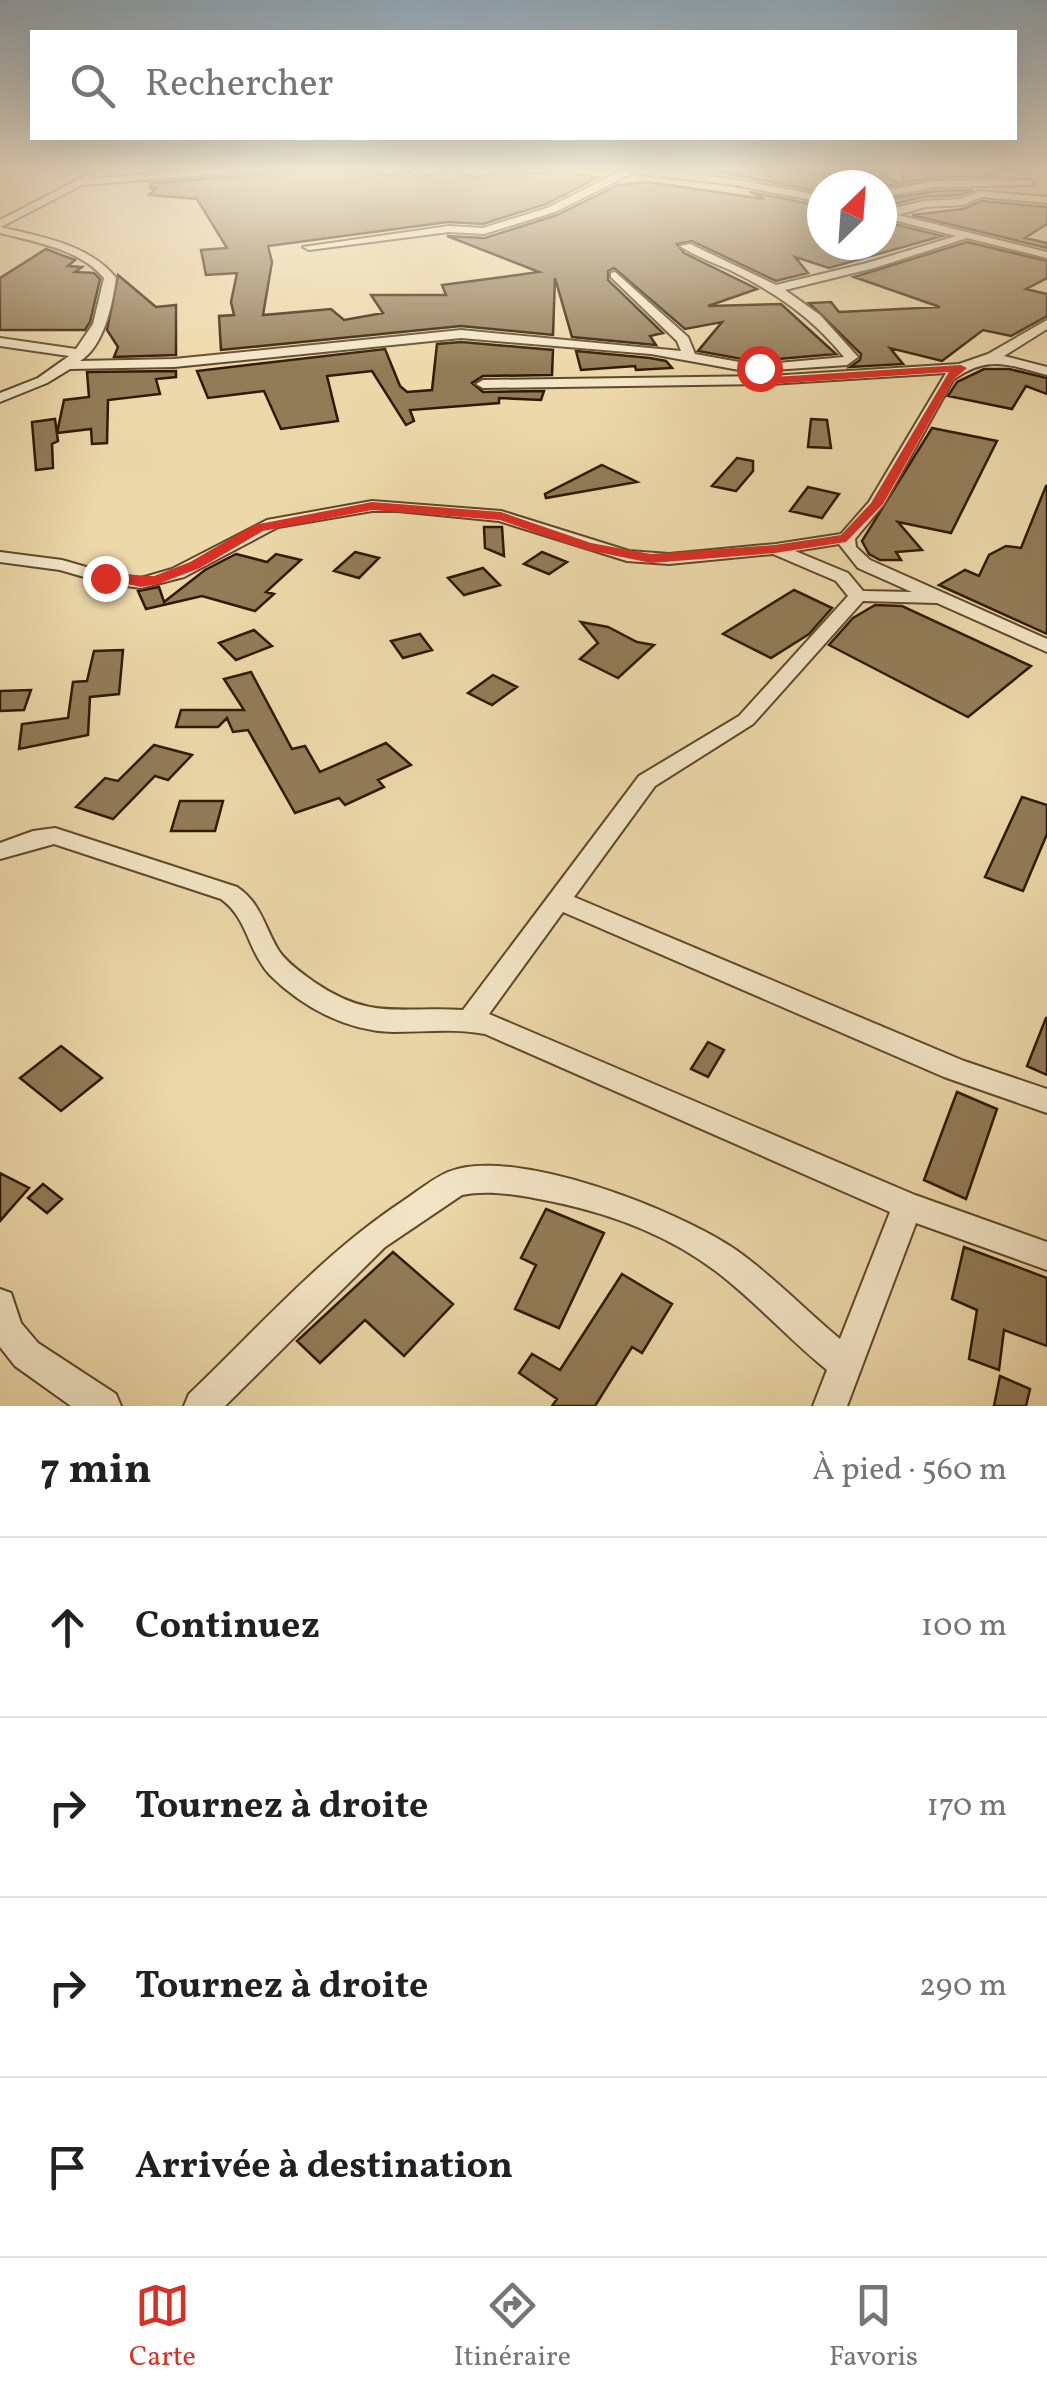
<!DOCTYPE html>
<html lang="fr">
<meta charset="utf-8">
<style>
:root{--surface:#fff;--page:#f6f6f6;--text:#202124;--muted:#757577;--line:#e0e0e0;--accent:#d93025}
body{margin:0;font-family:Vollkorn,serif;background:var(--page);color:var(--text)}
.compass{position:absolute;left:807px;top:170px;width:90px;height:90px;border-radius:50%;background:var(--surface);box-shadow:0 10px 40px #0002;rotate:25deg}
.stop{position:absolute;width:30px;height:30px;margin:-22px;border:8px solid #d93025;border-radius:50%;background:#fff}
.stop.end{background:#d93025;border-color:#fff;box-shadow:0 2px 10px #0008}
.list{margin:0;padding:0;list-style:none}
h2{display:flex;justify-content:space-between;align-items:center;height:130px;margin:0;padding:0 40px;font-size:42px}
h2 small{font-size:32px;font-weight:400;color:var(--muted)}
.list li{display:grid;grid-template-columns:65px 1fr auto;gap:30px;align-items:center;box-sizing:border-box;height:180px;padding:0 40px;border-top:2px solid var(--line)}
.list b{display:block;font-size:38px;white-space:nowrap}
.list em{font-size:32px;font-style:normal;color:var(--muted)}
.icon{flex:none;width:55px;height:55px;fill:none;stroke:currentColor;stroke-width:2;stroke-linecap:round;stroke-linejoin:round}
.map{position:relative;flex:none;width:1047px;height:1406px;overflow:hidden}
.search{position:absolute;background:var(--surface);box-shadow:0 10px 40px #0002;left:30px;right:30px;top:30px;height:110px;display:flex;align-items:center;gap:25px;box-sizing:border-box;padding:0 35px;border-radius:0px;color:var(--muted);font-size:38px}
.sheet{height:850px;background:var(--surface)}
nav{display:flex;justify-content:space-around;align-items:center;box-sizing:border-box;height:140px;border-top:2px solid var(--line);background:var(--surface);font-size:28px;color:var(--muted)}
nav a{display:grid;justify-items:center;gap:5px}
nav .on{color:var(--accent)}
.map>svg:first-child{display:block}
.building{fill:#927c58;stroke:#301900;stroke-width:2.5}
.lines{fill:none;stroke-linecap:round;stroke-linejoin:round}
.street-casing{stroke:#5f492a;stroke-width:4}
.street{fill:#f3e6c7;fill-rule:evenodd}
.route{fill:#d93025}
</style>
<div class="map">
<svg width="1047" height="1406" viewBox="0 0 1047 1406">
<rect width="100%" height="100%" fill="#ecd8a9"/>
<filter id="stains"><feTurbulence type="fractalNoise" baseFrequency=".002" numOctaves="4"/><feColorMatrix values="0 0 0 0 .2 0 0 0 0 .09 0 0 0 0 .02 0 0 0 .5 -.17"/></filter>
<radialGradient id="worn" r=".72"><stop offset=".6" stop-color="#630" stop-opacity="0"/><stop offset="1" stop-color="#630" stop-opacity=".3"/></radialGradient>
<path class="building" d="M270,170H371L388,176L407,172L419,177L450,170L478,177L517,170L542,174L560,170L597,178L546,204L483,224L448,222L268,246L272,262L263,315L331,309L344,320L383,313L371,295H446L442,285L539,272L447,236L485,238L557,215L618,185L648,182L764,199L750,192L822,206V245H882V221L942,236L829,268L795,257L808,273L776,281L692,241L677,244L684,253L757,289L708,306L781,304L836,354L778,359L769,364L698,351L722,322L685,329L614,268L608,271V280L663,333L650,336L656,345L572,337L555,278L553,335L461,326L221,350L219,316L234,315L231,302L237,273L206,275L201,250L227,248L197,199L149,195L156,188H150L152,183L266,174Z
M710,170H825V174L874,170L901,184L882,187L822,185V192Z
M903,170H977L1000,177H936L902,183Z
M973,190L960,195L923,197L882,207V200L936,191Z
M982,201L1047,207V224L1025,238L1047,243V248L912,215L963,209Z
M967,242L1047,261V278L1026,289L1047,294V316L1011,336L983,330L942,361L890,348L903,364L850,367L860,360L861,354L809,303L831,302L839,312L940,307L854,277Z
M46,249L75,260L68,266L82,267L75,272L94,273L100,279L90,322L85,330H0V278Z
M118,275L156,307L176,305V355L114,357L118,347L107,330Z
M461,342L553,350L552,375L483,376L472,383L483,392L544,391L541,400L499,398V403L410,410L414,421L406,425L372,371L327,376L338,421L281,429L264,391L208,398L197,371L385,349L400,386L407,392L432,390L437,344Z
M576,351L650,358L666,361L672,368L636,370L635,366L581,370Z
M984,369H1009L1047,378V394L1026,386L1012,409L948,396L957,382Z
M176,371V377L156,379L160,394L108,400L107,443L92,444L91,429L57,433L64,400L89,397L87,372Z
M55,419L58,441L52,444L53,468L36,470L32,422Z
M811,419L827,420L831,448L808,447Z
M932,428L997,441L951,533L898,522L922,550L896,552L901,560H880L869,554L862,541Z
M737,458L753,461V471L736,491L712,486Z
M602,465L637,482L546,498L545,494Z
M1046,486H1047V634L939,585L965,570L979,576L989,555L1006,546L1021,548Z
M808,487L839,494L822,518L790,511Z
M484,527H502L504,556L485,548Z
M355,552L379,558L359,578L334,571Z
M542,552L567,562L549,574L524,564Z
M236,554L267,562L276,554L301,560L266,592L274,594L255,611L202,596L146,609L138,591L159,587L164,602L205,570Z
M483,568L500,585L464,595L448,578Z
M794,590L832,608L809,634L771,658L723,634Z
M875,605L902,606L1031,666L968,717L829,645L853,618Z
M581,622L608,627L637,642L654,645L618,678L580,659L598,643Z
M254,630L272,646L236,660L219,643Z
M420,634L432,650L403,658L391,641Z
M123,650L119,694L90,697L88,735L19,749L22,724L68,718L73,682L87,681L94,651Z
M251,672L292,749L305,746L320,772L386,743L411,765L378,780L384,787L345,805L339,798L295,813L248,730L233,732L227,718L218,727H176L181,710H244L224,679Z
M493,675L517,687L492,705L468,693Z
M31,690L24,710L0,711V691Z
M154,745L192,755L168,780L155,776L113,819L76,807L105,778L118,781Z
M1022,797L1047,805V834L1023,891L985,877Z
M180,801H223L215,831H171Z
M1046,1018H1047V1075L1027,1066Z
M708,1042L724,1050L708,1077L691,1069Z
M61,1046L102,1078L61,1111L20,1078Z
M957,1092L997,1109L966,1199L924,1180Z
M0,1173L29,1188L0,1221Z
M43,1184L62,1199L47,1213L28,1198Z
M546,1209L604,1233L559,1328L515,1309L536,1265L521,1258Z
M964,1247L1047,1278V1346L1004,1330L999,1370L969,1359L977,1310L952,1299Z
M393,1252L453,1304L404,1356L365,1320L320,1363L297,1341Z
M622,1274L672,1304L642,1353L632,1347L595,1406H552L557,1399L519,1373L532,1354L560,1370Z
M1000,1376L1030,1389L1026,1406H994Z"/>
<g class="lines">
<defs>
<path id="street" d="M215,170H266L82,185L1,227C41,237 89,244 116,278C112,306 104,346 80,361L174,359L461,330L681,351L677,341L611,277V273L615,272L688,337L695,354L767,367L774,371L767,375L651,354L461,338L174,367L70,369L47,383L0,402V393L38,378L69,356L0,346V338L76,349L93,324L104,278C80,249 35,242 0,233V220L91,173L94,178Z
M623,170C691,170 756,183 822,196V202L729,184L633,173L555,212L484,234L449,232L309,250L303,247L449,226L483,228L547,208Z
M1031,180L1034,185L936,187L882,197V191L936,181Z
M980,191L1047,197V203L981,197L963,205L925,207L898,215L1047,252V258L967,238L874,268L785,290L820,315L858,357L847,365L773,370L771,367L778,363L844,357C813,318 775,292 730,270C714,263 695,256 680,246L690,244L776,285L867,263L956,236L882,217V211L924,201L961,199Z
M1047,320V329L1004,356L1047,367V375C1009,365 988,354 953,380L884,504L855,539L856,547L870,560L1047,639V652L937,603L863,601L753,724L655,786L574,897L964,1061L1047,1089V1113L944,1077L563,912L489,1014L915,1195L1047,1242V1270L916,1223L847,1406H813L827,1370C789,1339 756,1302 717,1272C670,1236 612,1214 554,1202C525,1196 491,1189 462,1195L385,1247L225,1406H184L189,1394C258,1328 324,1253 403,1201C418,1191 432,1179 448,1172C513,1145 680,1211 736,1250C773,1276 805,1310 840,1339L890,1212L485,1034C454,1028 424,1032 393,1032C347,1031 302,1007 270,975C248,952 248,918 221,899L54,844L0,859V843L33,831L55,828L237,887C262,904 264,927 279,951C288,964 302,973 314,982C371,1021 400,1006 463,1010L639,776L739,716L848,596L836,581L773,554L669,564L627,561L499,521L398,511H372L278,527L184,577L141,588L105,583L60,570L0,562V552L62,560L107,573L141,578L172,569L267,520L372,501L501,511L629,551L669,554L776,544L841,534L869,502L946,373L770,384L483,388L476,384L483,380L770,376L959,364L988,354ZM839,544L858,568L912,592L863,591L848,573L795,551Z
M0,1289L11,1293L21,1323L38,1343L116,1394L121,1406H71L15,1366L0,1347Z"/>
</defs>
<use href="#street" class="street-casing"/>
<use href="#street" class="street"/>
</g>
<linearGradient id="sky" x2="0" y2="1"><stop stop-color="#90a8b8"/><stop offset="0.46" stop-color="#f6edd8"/><stop offset="1" stop-color="#f6edd8" stop-opacity="0"/></linearGradient>
<rect width="1047" height="367" fill="url(#sky)"/>
<path class="route" d="M961,365L967,368L953,380L883,504L846,542L775,553L651,563L583,549L500,520L372,510L263,531L200,568L158,584L141,587L98,578L105,574L154,576L190,562L254,525L372,502L501,512L591,543L651,554L775,545L841,535L871,503L949,372L770,384L755,366H770L774,377Z"/>
<rect width="100%" height="100%" filter="url(#stains)"/>
<rect width="100%" height="100%" fill="url(#worn)"/>
</svg>
<svg class="compass" viewBox="-18 -18 36 36"><path d="M0-13l5 13h-10z" fill="#e53935"/><path d="M0 13l5-13h-10z" fill="#757577"/></svg>
<div class="stop" style="left:759px;top:368px"></div>
<div class="stop end" style="left:105px;top:578px"></div>
<div class="search"><svg class="icon" aria-label="search" viewBox="0 0 24 24"><circle cx="10" cy="10" r="6"/><path d="M15 15l6 6"/></svg>Rechercher</div>
</div>
<section class="sheet">
<h2>7 min<small>À pied · 560 m</small></h2>
<ul class="list">
<li><svg class="icon" aria-label="ahead" viewBox="0 0 24 24"><path d="M12 20V5M6 11l6-6 6 6"/></svg><div><b>Continuez</b></div><em>100 m</em></li>
<li><svg class="icon" aria-label="right" viewBox="0 0 24 24"><path d="M7 20v-9h11M14 6l5 5-5 5"/></svg><div><b>Tournez à droite</b></div><em>170 m</em></li>
<li><svg class="icon" aria-label="right" viewBox="0 0 24 24"><path d="M7 20v-9h11M14 6l5 5-5 5"/></svg><div><b>Tournez à droite</b></div><em>290 m</em></li>
<li><svg class="icon" aria-label="arrive" viewBox="0 0 24 24"><path d="M6 21V4h12l-3 4 3 4H6"/></svg><div><b>Arrivée à destination</b></div></li>
</ul>
</section>
<nav>
<a class="on"><svg class="icon" aria-label="map" viewBox="0 0 24 24"><path d="M3 6l6-2 6 2 6-2v14l-6 2-6-2-6 2zM9 4v14M15 6v14"/></svg>Carte</a>
<a><svg class="icon" aria-label="directions" viewBox="0 0 24 24"><path d="M12 3l9 9-9 9-9-9zM9 14v-3h6M13 9l2 2-2 2"/></svg>Itinéraire</a>
<a><svg class="icon" aria-label="saved" viewBox="0 0 24 24"><path d="M7 4h10v16l-5-4-5 4z"/></svg>Favoris</a>
</nav>
